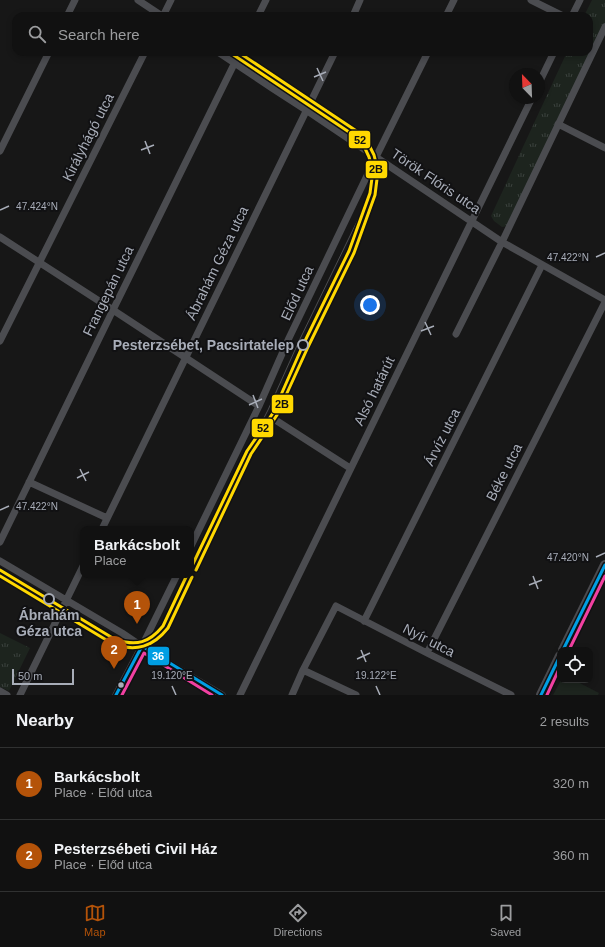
<!DOCTYPE html>
<meta charset="utf-8">
<style>
:root{--surface:#111;--page:#1e1f1f;--text:#f1f3f6;--muted:#9c9d9f;--line:#303131;--accent:#b45309}
body{margin:0;font-family:Helvetica,sans-serif;background:var(--page);color:var(--text)}
.controls{position:absolute;right:12px;bottom:12px;display:grid;overflow:hidden;border-radius:8px;box-shadow:0 2px 6px #0003}
.controls button{width:36px;height:36px;display:grid;place-items:center;padding:0;border:0;border-bottom:1px solid var(--line);background:var(--surface);color:var(--text);font:20px sans-serif}
.compass{position:absolute;left:509px;top:68px;width:36px;height:36px;border-radius:50%;background:var(--surface);box-shadow:0 2px 6px #0003;rotate:337deg}
.scale{position:absolute;left:12px;bottom:10px;width:62px;box-sizing:border-box;padding-left:4px;border:2px solid #a8adb8;border-top:0;font-size:11px;line-height:14px;white-space:nowrap;color:#a8adb8;-webkit-text-stroke:3px #111113;paint-order:stroke}
.you{position:absolute;left:370px;top:305px;width:14px;height:14px;margin:-10px;border:3px solid #fff;border-radius:50%;background:#1a73e8;box-shadow:0 0 0 6px #1a73e833}
.badge{display:grid;place-items:center;width:26px;height:26px;border-radius:50%;background:var(--accent);color:#fff;font-size:13px;font-weight:700}
.pin{position:absolute;translate:-50% -33px;filter:drop-shadow(0 1px 2px #0008)}
.pin::after{content:'';position:absolute;top:21px;width:14px;height:12px;background:inherit;clip-path:polygon(0 0,100% 0,50% 100%)}
.popup{position:absolute;left:80px;top:526px;width:114px;height:52px;box-sizing:border-box;display:grid;place-content:center;border-radius:8px;background:var(--surface);filter:drop-shadow(0 1px 3px #0005);font-size:13px;white-space:nowrap;color:var(--muted)}
.popup b{font-size:15px;color:var(--text)}
.popup::after{content:'';position:absolute;left:50%;top:100%;margin-left:-8px;border:8px solid transparent;border-top-color:var(--surface)}
.list{margin:0;padding:0;list-style:none}
h2{display:flex;justify-content:space-between;align-items:center;height:52px;margin:0;padding:0 16px;font-size:17px}
h2 small{font-size:13px;font-weight:400;color:var(--muted)}
.list li{display:grid;grid-template-columns:26px 1fr auto;gap:12px;align-items:center;box-sizing:border-box;height:72px;padding:0 16px;border-top:1px solid var(--line)}
.list b{display:block;font-size:15px;white-space:nowrap}
.list p{margin:0;font-size:13px;white-space:nowrap;color:var(--muted)}
.list em{font-size:13px;font-style:normal;color:var(--muted)}
.icon{flex:none;width:22px;height:22px;fill:none;stroke:currentColor;stroke-width:2;stroke-linecap:round;stroke-linejoin:round}
.map{position:relative;flex:none;width:605px;height:695px;overflow:hidden}
.search{position:absolute;background:var(--surface);box-shadow:0 2px 6px #0003;left:12px;right:12px;top:12px;height:44px;display:flex;align-items:center;gap:10px;box-sizing:border-box;padding:0 14px;border-radius:12px;color:var(--muted);font-size:15px}
.sheet{height:196px;background:var(--surface)}
nav{display:flex;justify-content:space-around;align-items:center;box-sizing:border-box;height:56px;border-top:1px solid var(--line);background:var(--surface);font-size:11px;color:var(--muted)}
nav a{display:grid;justify-items:center;gap:2px}
nav .on{color:var(--accent)}
.map>svg:first-child{display:block}
.grass{fill:url(#grass-tufts)}
.garden{fill:#1d241e}
.lines{fill:none;stroke-linecap:round;stroke-linejoin:round}
.street{stroke:#4b4c50;stroke-width:7}
.secondary{stroke:#4a4a4e;stroke-width:10}
.tram{stroke:#4b4c4f;stroke-width:1}
.bus-1-casing{stroke:#111113;stroke-width:6}
.bus-2-casing{stroke:#111113;stroke-width:6}
.bus-1{stroke:#009ee3;stroke-width:3}
.bus-2{stroke:#f240a1;stroke-width:3}
.tram-1-casing{stroke:#111113;stroke-width:6}
.tram-2-casing{stroke:#111113;stroke-width:6}
.tram-1{stroke:#ffd800;stroke-width:3}
.tram-2{stroke:#ffd800;stroke-width:3}
.ticks{fill:none;stroke:#a8adb8;stroke-width:1.5}
.stop-dot{fill:#111113;stroke:#a8adb8;stroke-width:2}
.bus-dot{fill:#a8adb8;stroke:#111113;stroke-width:1.5}
.labels{text-anchor:middle;dominant-baseline:central;stroke-width:4;stroke-linejoin:round;paint-order:stroke}
.street-label{font-size:14px;fill:#a8adb8;stroke:#111113}
.stop-label{font-size:14px;font-weight:bold;fill:#a8adb8;stroke:#111113;text-anchor:end}
.ticks-label{font-size:10px;text-anchor:middle;fill:#a8adb8;stroke:#111113;stroke-width:4;stroke-linejoin:round;paint-order:stroke}
.line-badge{stroke:#111113;stroke-width:1.5}
.badge-label{font-size:11px;text-anchor:middle;font-weight:bold;fill:#fff}
.pale-badge-label{font-size:11px;text-anchor:middle;font-weight:bold;fill:#111}
</style>
<div class="map">
<svg width="605" height="695" viewBox="0 0 605 695">
<defs>
<pattern id="grass-tufts" width="24" height="20" patternUnits="userSpaceOnUse"><rect width="24" height="20" fill="#1d241e"/><path d="M3 7l-1-3M5 7V3M7 7l1-3M15 17l-1-3M17 17v-4M19 17l1-3" fill="none" stroke="#3b413d"/></pattern>
</defs>
<rect width="100%" height="100%" fill="#171717"/>
<path class="grass" d="M592,0H605V24L508,226L502,227L494,221L491,216L567,52H589V16H584Z
M0,633L30,648L9,691L0,687Z"/>
<path class="garden" d="M561,680H574L599,693L598,695H553Z"/>
<g class="lines">
<path class="street" d="M138,0L162,16
M531,0L563,16
M67,16L75,0
M163,16L171,0
M258,16L266,0
M353,16L360,0
M446,16L454,0
M572,16L580,0
M218,52L272,88L306,110L502,242L605,300
M539,83L554,52
M558,124L605,148
M0,151L49,52
M0,237L113,310L259,406
M456,334L502,242L605,27
M0,341L145,52
M277,421L350,468
M29,482L107,518
M102,529L335,52
M0,542L113,310L240,52
M191,546L259,406L289,338L376,157L428,52
M0,561L122,633L153,654L222,695
M364,621L542,265
M427,653L605,302
M303,670L356,695
M0,691L7,695
M20,695L83,566
M116,695L142,646L177,575
M240,695L532,98
M292,695L303,670L336,606L427,653L511,695"/>
<path class="secondary" d="M563,650L605,565
M541,695L560,656"/>
<path class="tram" d="M247,451L268,410L299,341L365,205"/>
<defs>
<path id="bus-1" d="M563,650L605,565
M116,695L142,646L222,695
M541,695L560,656"/>
<path id="bus-2" d="M569,650L605,576
M122,695L144,653L212,695
M547,695L560,667"/>
</defs>
<use href="#bus-1" class="bus-1-casing"/>
<use href="#bus-2" class="bus-2-casing"/>
<use href="#bus-1" class="bus-1"/>
<use href="#bus-2" class="bus-2"/>
<defs>
<path id="tram-1" d="M191,568L247,451L273,413L303,345L349,251L370,193L372,178L371,164L369,157L363,144L358,138L229,52
M0,570L116,640C137,646 149,643 163,626L187,575"/>
<path id="tram-2" d="M196,570L251,454L277,415L308,347L354,253L375,195L377,179L376,163L374,155L367,141L361,134L238,52
M0,576L113,644C136,652 153,647 168,628L192,577"/>
</defs>
<use href="#tram-1" class="tram-1-casing"/>
<use href="#tram-2" class="tram-2-casing"/>
<use href="#tram-1" class="tram-1"/>
<use href="#tram-2" class="tram-2"/>
</g>
<path class="ticks" d="M317,68L323,81M314,77L326,72M145,141L150,154M141,150L154,145M0,210L9,206M596,257L605,253M425,322L431,335M421,331L434,326M253,395L258,408M249,405L262,399M80,469L86,481M77,478L89,472M0,510L9,506M596,557L605,553M533,576L538,589M529,585L542,580M361,650L366,662M357,659L370,653M172,686L176,695M376,686L380,695"/>
<g class="stop-dot">
<circle cx="303" cy="345" r="5"/>
<circle cx="49" cy="599" r="5"/>
</g>
<circle class="bus-dot" cx="121" cy="685" r="3.5"/>
<g class="labels">
<g class="street-label">
<text transform="translate(88 137) rotate(-63)">Királyhágó utca</text>
<text transform="translate(436 181) rotate(34)">Török Flóris utca</text>
<text transform="translate(217 263) rotate(-64)">Ábrahám Géza utca</text>
<text transform="translate(108 291) rotate(-64)">Frangepán utca</text>
<text transform="translate(297 293) rotate(-65)">Előd utca</text>
<text transform="translate(374 391) rotate(-64)">Alsó határút</text>
<text transform="translate(442 437) rotate(-63)">Árvíz utca</text>
<text transform="translate(504 472) rotate(-63)">Béke utca</text>
<text transform="translate(429 640) rotate(27)">Nyír utca</text>
</g>
<g class="stop-label">
<text x="294" y="345">Pesterzsébet, Pacsirtatelep</text>
<text x="49" y="615" text-anchor="middle">Ábrahám<tspan x="49" dy="16">Géza utca</tspan></text>
</g>
</g>
<g class="ticks-label">
<text x="37" y="210">47.424°N</text>
<text x="568" y="261">47.422°N</text>
<text x="37" y="510">47.422°N</text>
<text x="568" y="561">47.420°N</text>
<text x="172" y="679">19.120°E</text>
<text x="376" y="679">19.122°E</text>
</g>
<g class="line-badge">
<rect x="348" y="130" width="23" height="19" rx="4" fill="#ffd800"/>
<rect x="365" y="160" width="23" height="19" rx="4" fill="#ffd800"/>
<rect x="271" y="394" width="23" height="20" rx="4" fill="#ffd800"/>
<rect x="251" y="418" width="23" height="20" rx="4" fill="#ffd800"/>
<rect x="147" y="646" width="23" height="20" rx="4" fill="#009ee3"/>
</g>
<g class="badge-label">
<text x="158" y="660">36</text>
</g>
<g class="pale-badge-label">
<text x="360" y="144">52</text>
<text x="376" y="173">2B</text>
<text x="282" y="408">2B</text>
<text x="263" y="432">52</text>
</g>
</svg>
<div class="controls">
<button><svg class="icon" aria-label="locate" viewBox="0 0 24 24"><circle cx="12" cy="12" r="6"/><path d="M12 2v4M12 18v4M2 12h4M18 12h4"/></svg></button>
</div>
<svg class="compass" viewBox="-18 -18 36 36"><path d="M0-13l5 13h-10z" fill="#e53935"/><path d="M0 13l5-13h-10z" fill="#9c9d9f"/></svg>
<div class="scale">50 m</div>
<div class="you"></div>
<div class="pin badge" style="left:137px;top:624px">1</div>
<div class="popup"><b>Barkácsbolt</b>Place</div>
<div class="pin badge" style="left:114px;top:669px">2</div>
<div class="search"><svg class="icon" aria-label="search" viewBox="0 0 24 24"><circle cx="10" cy="10" r="6"/><path d="M15 15l6 6"/></svg>Search here</div>
</div>
<section class="sheet">
<h2>Nearby<small>2 results</small></h2>
<ul class="list">
<li><span class="badge">1</span><div><b>Barkácsbolt</b><p>Place · Előd utca</p></div><em>320 m</em></li>
<li><span class="badge">2</span><div><b>Pesterzsébeti Civil Ház</b><p>Place · Előd utca</p></div><em>360 m</em></li>
</ul>
</section>
<nav>
<a class="on"><svg class="icon" aria-label="map" viewBox="0 0 24 24"><path d="M3 6l6-2 6 2 6-2v14l-6 2-6-2-6 2zM9 4v14M15 6v14"/></svg>Map</a>
<a><svg class="icon" aria-label="directions" viewBox="0 0 24 24"><path d="M12 3l9 9-9 9-9-9zM9 14v-3h6M13 9l2 2-2 2"/></svg>Directions</a>
<a><svg class="icon" aria-label="saved" viewBox="0 0 24 24"><path d="M7 4h10v16l-5-4-5 4z"/></svg>Saved</a>
</nav>
